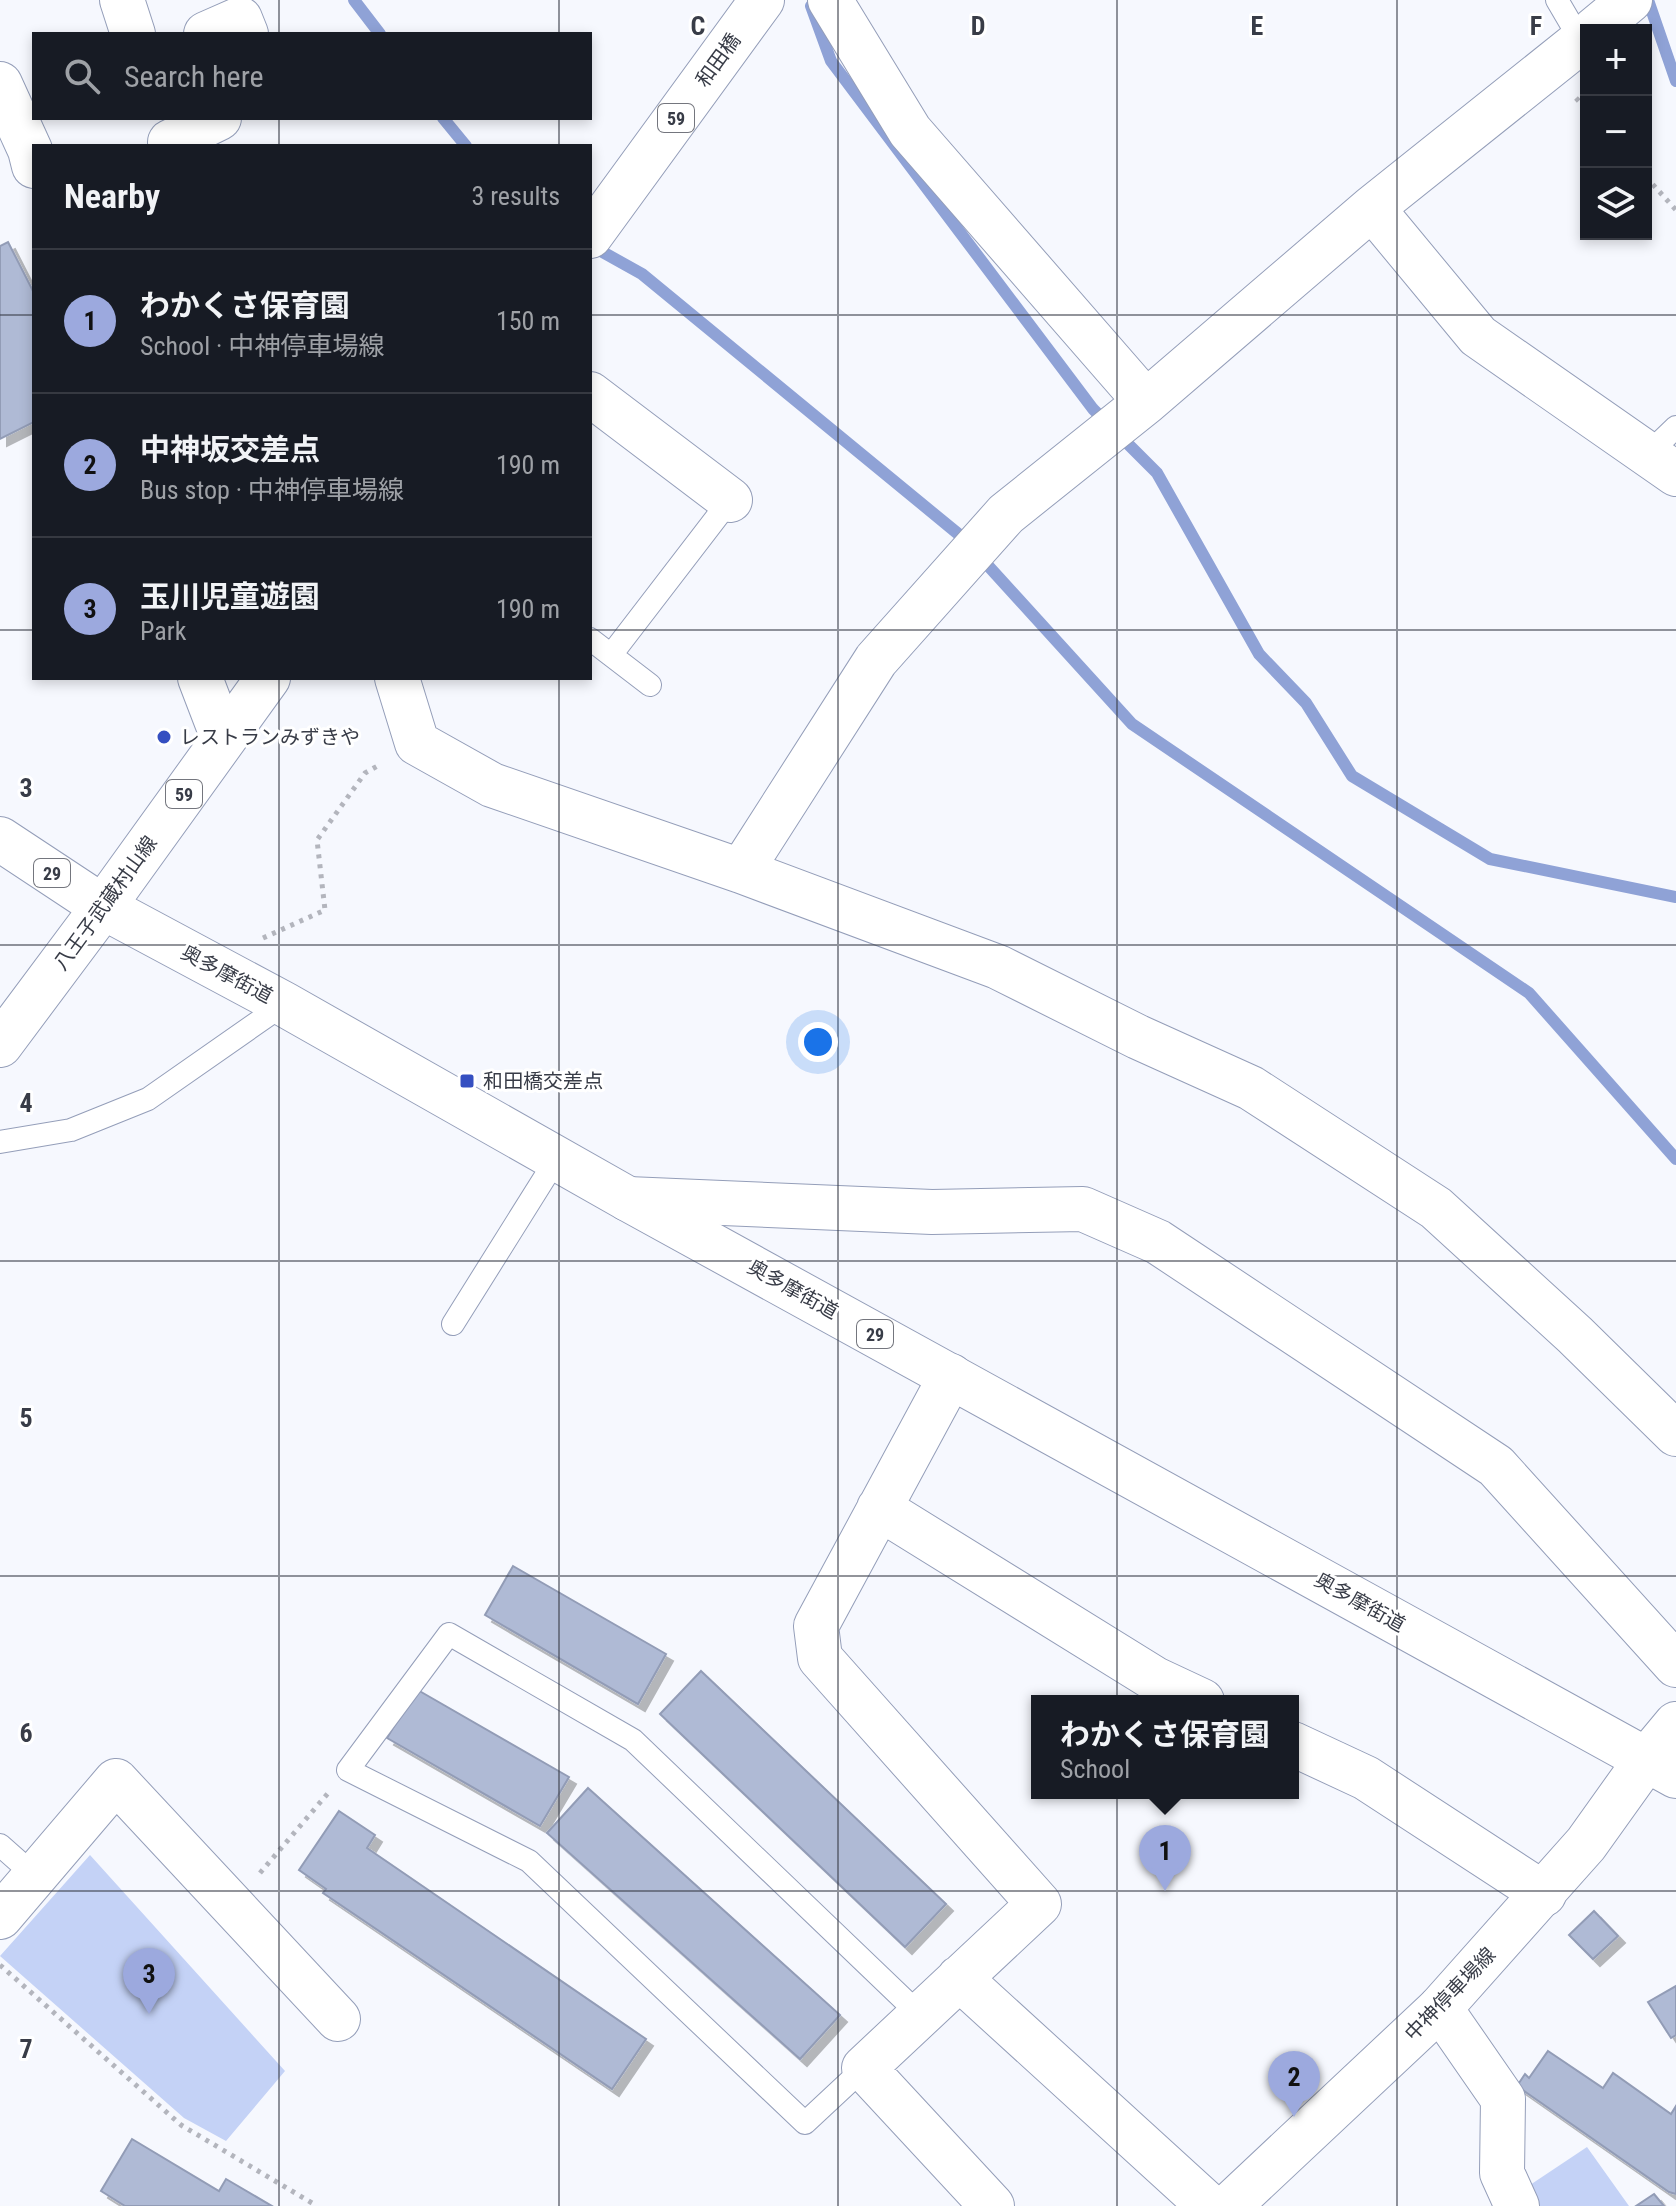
<!DOCTYPE html>
<meta charset="utf-8">
<style>
:root{--surface:#171b24;--page:#20242c;--text:#f1f3f6;--muted:#9ea1a6;--line:#363941;--accent:#9ca9de}
body{margin:0;font-family:"Roboto Condensed","Noto Sans JP",sans-serif;background:var(--page);color:var(--text)}
.controls{position:absolute;right:24px;top:24px;display:grid;overflow:hidden;border-radius:0px;box-shadow:0 4px 12px #0003}
.controls button{width:72px;height:72px;display:grid;place-items:center;padding:0;border:0;border-bottom:2px solid var(--line);background:var(--surface);color:var(--text);font:40px sans-serif}
.you{position:absolute;left:818px;top:1042px;width:28px;height:28px;margin:-20px;border:6px solid #fff;border-radius:50%;background:#1a73e8;box-shadow:0 0 0 12px #1a73e833}
.badge{display:grid;place-items:center;width:52px;height:52px;border-radius:50%;background:var(--accent);color:#111;font-size:26px;font-weight:700}
.pin{position:absolute;translate:-50% -66px;filter:drop-shadow(0 2px 4px #0008)}
.pin::after{content:'';position:absolute;top:42px;width:28px;height:24px;background:inherit;clip-path:polygon(0 0,100% 0,50% 100%)}
.popup{position:absolute;left:1031px;top:1695px;width:268px;height:104px;box-sizing:border-box;display:grid;place-content:center;border-radius:0px;background:var(--surface);filter:drop-shadow(0 2px 6px #0005);font-size:26px;white-space:nowrap;color:var(--muted)}
.popup b{font-size:30px;color:var(--text)}
.popup::after{content:'';position:absolute;left:50%;top:100%;margin-left:-16px;border:16px solid transparent;border-top-color:var(--surface)}
.list{margin:0;padding:0;list-style:none}
h2{display:flex;justify-content:space-between;align-items:center;height:104px;margin:0;padding:0 32px;font-size:34px}
h2 small{font-size:26px;font-weight:400;color:var(--muted)}
.list li{display:grid;grid-template-columns:52px 1fr auto;gap:24px;align-items:center;box-sizing:border-box;height:144px;padding:0 32px;border-top:2px solid var(--line)}
.list b{display:block;font-size:30px;white-space:nowrap}
.list p{margin:0;font-size:26px;white-space:nowrap;color:var(--muted)}
.list em{font-size:26px;font-style:normal;color:var(--muted)}
.icon{flex:none;width:44px;height:44px;fill:none;stroke:currentColor;stroke-width:2;stroke-linecap:round;stroke-linejoin:round}
.map{position:relative;flex:none;width:1676px;height:2206px;overflow:hidden}
.search{position:absolute;background:var(--surface);box-shadow:0 4px 12px #0003;left:32px;top:32px;width:560px;height:88px;display:flex;align-items:center;gap:20px;box-sizing:border-box;padding:0 28px;border-radius:0px;color:var(--muted);font-size:30px}
.panel{position:absolute;background:var(--surface);box-shadow:0 4px 12px #0003;left:32px;top:144px;width:560px;height:536px;border-radius:0px}
.map>svg:first-child{display:block}
.green{fill:#c4d2f6}
.lines{fill:none;stroke-linecap:round;stroke-linejoin:round}
.stream{stroke:#8fa2d6;stroke-width:12}
.building{fill:#afbad5;stroke:#929cb6;stroke-width:2;filter:url(#shadow)}
.service-casing{stroke:#949eb9;stroke-width:24}
.minor-casing{stroke:#949eb9;stroke-width:46}
.secondary-casing{stroke:#949eb9;stroke-width:46}
.primary-casing{stroke:#949eb9;stroke-width:46}
.path{stroke:#b3b5bd;stroke-width:5;stroke-dasharray:4 6;stroke-linecap:butt}
.service{stroke:#fff;stroke-width:22}
.minor{stroke:#fff;stroke-width:44}
.secondary{stroke:#fff;stroke-width:44}
.primary{stroke:#fff;stroke-width:44}
.grid{fill:none;stroke:#383c47;stroke-width:2;stroke-opacity:0.55}
.poi-dot{fill:#354fc1;stroke:#fff;stroke-width:3}
.labels{text-anchor:middle;dominant-baseline:central;stroke-width:6;stroke-linejoin:round;paint-order:stroke}
.shield{fill:#fff;stroke:#74767e;stroke-width:2}
.shield-label{font-size:18px;font-weight:bold;fill:#383c47}
.street-label{font-size:20px;fill:#383c47;stroke:#fff}
.poi-label{font-size:20px;fill:#383c47;stroke:#fff;text-anchor:start}
.grid-label{font-size:26px;text-anchor:middle;font-weight:bold;fill:#383c47;stroke:#fff;stroke-width:6;stroke-linejoin:round;paint-order:stroke}
</style>
<div class="map">
<svg width="1676" height="2206" viewBox="0 0 1676 2206">
<defs>
<filter id="shadow"><feDropShadow dx="7" dy="7" stdDeviation="0" flood-color="#0004"/></filter>
</defs>
<rect width="100%" height="100%" fill="#f6f8fe"/>
<path class="green" d="M90,1855L285,2071L226,2141L184,2118L0,1956Z
M1587,2147L1629,2206H1537L1527,2187Z"/>
<g class="lines">
<path class="stream" d="M354,0L380,34
M1648,0L1676,81
M811,6L831,61L1093,409L1157,473L1259,654L1306,703L1352,776L1490,859L1676,897
M443,118L466,146
M590,245L642,274L962,537L1132,724L1529,993L1676,1159"/>
</g>
<path class="building" d="M8,242L34,293V422L0,439V246Z
M513,1566L666,1654L638,1704L485,1615Z
M701,1671L946,1904L905,1947L660,1714Z
M416,1689L569,1777L540,1826L387,1738Z
M588,1788L840,2015L800,2059L547,1833Z
M339,1811L375,1835L367,1848L646,2039L612,2089L323,1893L326,1889L299,1870Z
M1594,1911L1618,1936L1593,1959L1569,1935Z
M1676,1986V2035L1671,2038L1648,2002Z
M1548,2051L1603,2088L1613,2073L1671,2114L1676,2106V2194L1669,2192L1517,2086L1525,2074L1529,2078Z
M132,2139L219,2191L226,2179L272,2206H125L101,2191Z
M1654,2194L1664,2206H1636Z"/>
<g class="lines">
<defs>
<path id="service" d="M1557,0L1581,41
M1649,453L1676,427
M590,639L650,685
M611,655L730,500
M0,1142L71,1130L148,1099L284,1004
M453,1324L557,1158
M0,1845L35,1876
M864,2068L805,2123L529,1861L348,1770L449,1634L633,1740L920,2015"/>
<path id="minor" d="M122,0L133,34
M830,0L910,131L1146,402
M1594,30L1630,0
M206,34L240,19L246,34
M0,84L30,150L34,166
M170,142L219,118
M1372,208L1478,336L1676,474
M590,394L730,500
M200,678L223,738
M397,678L417,743L492,785L741,871L998,967L1138,1037L1251,1088L1436,1208L1575,1335L1676,1434
M741,871L876,660L1006,514L1146,402L1372,208L1586,37
M628,1199L932,1212L1083,1209L1158,1242L1496,1466L1676,1665
M951,1376L816,1626L820,1658L1039,1904L864,2068L992,2206
M879,1508L1155,1679L1202,1701
M1293,1744L1366,1778L1544,1894
M1646,1760L1676,1724
M0,1917L116,1781L338,2019
M959,1978L1209,2206
M1440,2008L1503,2099L1502,2173L1517,2206"/>
<path id="secondary" d="M1229,2206L1440,2008L1586,1844L1646,1760"/>
<path id="primary" d="M590,236L762,0
M0,839L103,907L284,1004L628,1199L1676,1776
M0,1045L103,907L268,678"/>
</defs>
<use href="#service" class="service-casing"/>
<use href="#minor" class="minor-casing"/>
<use href="#secondary" class="secondary-casing"/>
<use href="#primary" class="primary-casing"/>
<path class="path" d="M1576,98L1586,109
M1646,177L1676,210
M263,938L325,910L317,840L365,773L381,764
M260,1873L329,1792
M0,1965L181,2125L317,2206"/>
<use href="#service" class="service"/>
<use href="#minor" class="minor"/>
<use href="#secondary" class="secondary"/>
<use href="#primary" class="primary"/>
</g>
<path class="grid" d="M279,0V34M559,0V34M838,0V2206M1117,0V2206M1397,0V2206M279,118V146M559,118V146M0,315H34M590,315H1676M0,630H34M590,630H1676M279,678V2206M559,678V2206M0,945H1676M0,1261H1676M0,1576H1676M0,1891H1676"/>
<g class="poi-dot">
<circle cx="164" cy="737" r="8"/>
<rect x="459" y="1073" width="16" height="16" rx="4"/>
</g>
<g class="labels">
<g class="shield">
<rect x="658" y="104" width="36" height="28" rx="6"/>
<rect x="166" y="780" width="36" height="28" rx="6"/>
<rect x="34" y="859" width="36" height="28" rx="6"/>
<rect x="857" y="1320" width="36" height="28" rx="6"/>
</g>
<g class="shield-label">
<text x="676" y="118">59</text>
<text x="184" y="794">59</text>
<text x="52" y="873">29</text>
<text x="875" y="1334">29</text>
</g>
<g class="street-label">
<text transform="translate(718 60) rotate(-54)">和田橋</text>
<text transform="translate(105 903) rotate(-54)">八王子武蔵村山線</text>
<text transform="translate(227 974) rotate(28)">奥多摩街道</text>
<text transform="translate(793 1289) rotate(29)">奥多摩街道</text>
<text transform="translate(1360 1602) rotate(29)">奥多摩街道</text>
<text transform="translate(1450 1994) rotate(-46)">中神停車場線</text>
</g>
<g class="poi-label">
<text x="180" y="737">レストランみずきや</text>
<text x="483" y="1081">和田橋交差点</text>
</g>
</g>
<g class="grid-label">
<text x="698" y="35">C</text>
<text x="978" y="35">D</text>
<text x="1257" y="35">E</text>
<text x="1536" y="35">F</text>
<text x="26" y="797">3</text>
<text x="26" y="1112">4</text>
<text x="26" y="1427">5</text>
<text x="26" y="1742">6</text>
<text x="26" y="2058">7</text>
</g>
</svg>
<div class="controls">
<button>+</button>
<button>−</button>
<button><svg class="icon" aria-label="layers" viewBox="0 0 24 24"><path d="M12 4l9 5-9 5-9-5zM3 14l9 5 9-5"/></svg></button>
</div>
<div class="you"></div>
<div class="pin badge" style="left:1165px;top:1891px">1</div>
<div class="popup"><b>わかくさ保育園</b>School</div>
<div class="pin badge" style="left:1294px;top:2117px">2</div>
<div class="pin badge" style="left:149px;top:2014px">3</div>
<div class="search"><svg class="icon" aria-label="search" viewBox="0 0 24 24"><circle cx="10" cy="10" r="6"/><path d="M15 15l6 6"/></svg>Search here</div>
<section class="panel">
<h2>Nearby<small>3 results</small></h2>
<ul class="list">
<li><span class="badge">1</span><div><b>わかくさ保育園</b><p>School · 中神停車場線</p></div><em>150 m</em></li>
<li><span class="badge">2</span><div><b>中神坂交差点</b><p>Bus stop · 中神停車場線</p></div><em>190 m</em></li>
<li><span class="badge">3</span><div><b>玉川児童遊園</b><p>Park</p></div><em>190 m</em></li>
</ul>
</section>
</div>
